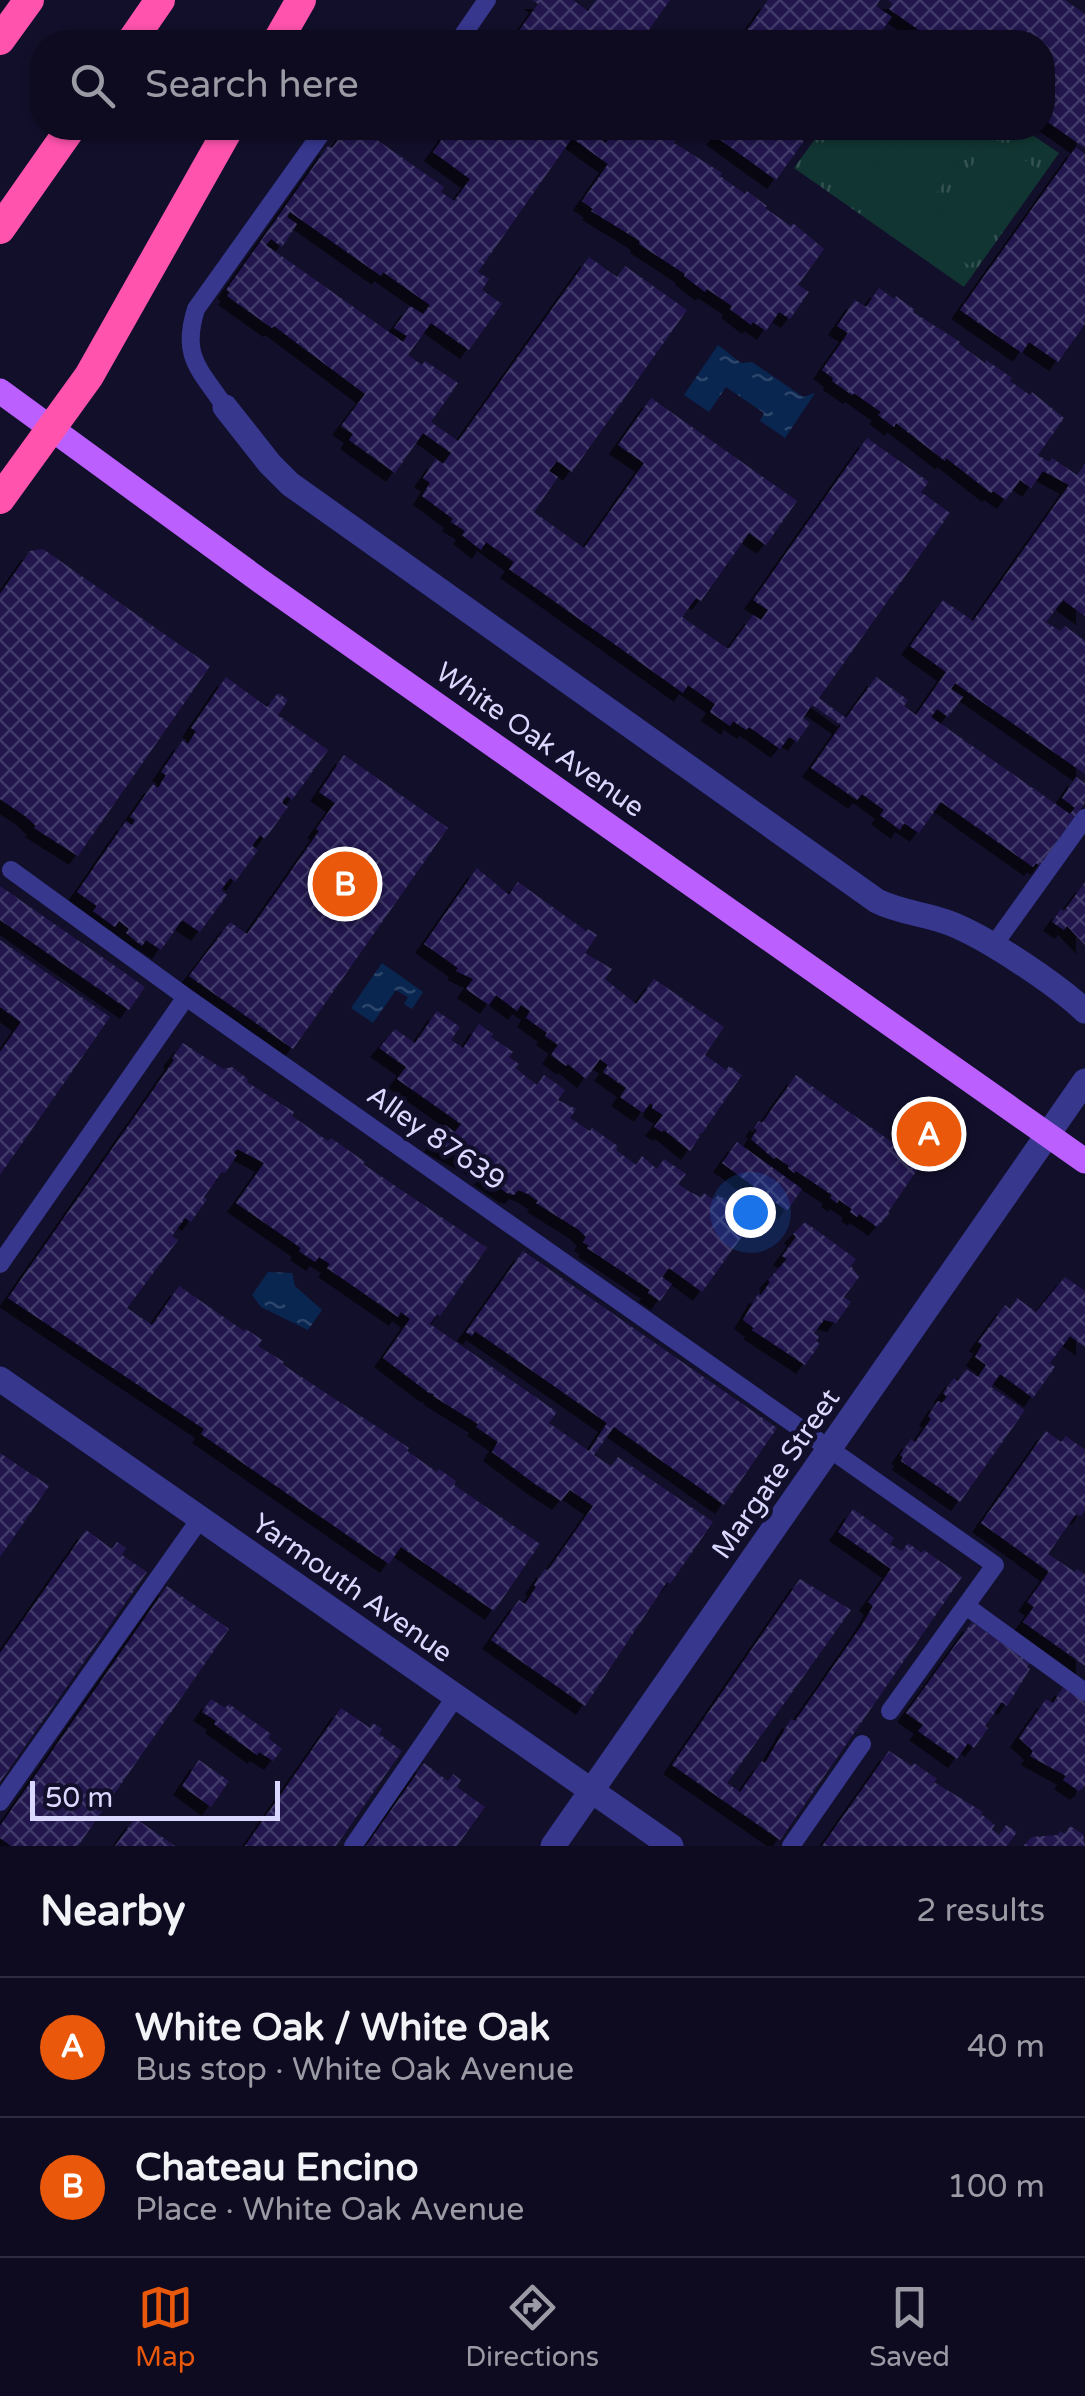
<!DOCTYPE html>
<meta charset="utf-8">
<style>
:root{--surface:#0e0b20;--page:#1c192d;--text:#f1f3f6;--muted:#9b9ba5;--line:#2e2b3e;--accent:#ea580c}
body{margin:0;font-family:"Varela Round",sans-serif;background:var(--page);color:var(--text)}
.scale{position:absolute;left:30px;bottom:25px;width:250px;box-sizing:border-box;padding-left:10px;border:5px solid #dbd8ff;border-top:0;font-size:28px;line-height:35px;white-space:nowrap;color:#dbd8ff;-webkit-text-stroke:8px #120f2b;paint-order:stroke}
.you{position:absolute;left:750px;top:1212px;width:35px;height:35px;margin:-25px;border:8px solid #fff;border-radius:50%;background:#1a73e8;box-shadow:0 0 0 15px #1a73e833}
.badge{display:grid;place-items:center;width:65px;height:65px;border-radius:50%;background:var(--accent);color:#fff;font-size:32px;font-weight:700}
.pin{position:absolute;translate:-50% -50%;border:5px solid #fff;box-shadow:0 2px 10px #0006}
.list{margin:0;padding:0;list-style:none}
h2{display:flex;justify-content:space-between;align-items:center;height:130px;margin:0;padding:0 40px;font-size:42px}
h2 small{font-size:32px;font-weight:400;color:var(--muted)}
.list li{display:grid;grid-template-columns:65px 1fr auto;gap:30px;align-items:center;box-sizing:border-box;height:140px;padding:0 40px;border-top:2px solid var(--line)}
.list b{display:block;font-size:38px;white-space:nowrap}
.list p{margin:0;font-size:32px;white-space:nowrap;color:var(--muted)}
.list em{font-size:32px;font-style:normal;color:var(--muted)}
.icon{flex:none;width:55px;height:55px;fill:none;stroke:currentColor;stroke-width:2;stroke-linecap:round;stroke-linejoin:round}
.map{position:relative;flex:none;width:1085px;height:1846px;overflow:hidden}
.search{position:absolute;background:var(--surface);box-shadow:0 2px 8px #0004;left:30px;right:30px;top:30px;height:110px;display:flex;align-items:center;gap:25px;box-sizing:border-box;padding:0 35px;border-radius:40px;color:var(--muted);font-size:38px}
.sheet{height:410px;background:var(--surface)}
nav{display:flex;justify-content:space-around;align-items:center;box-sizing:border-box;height:140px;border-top:2px solid var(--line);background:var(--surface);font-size:28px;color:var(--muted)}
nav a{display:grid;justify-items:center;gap:5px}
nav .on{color:var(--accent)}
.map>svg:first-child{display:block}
.grass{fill:url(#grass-tufts)}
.pitch{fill:#113532}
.water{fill:url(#water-ripples)}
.building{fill:url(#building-cross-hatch);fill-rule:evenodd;filter:url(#shadow)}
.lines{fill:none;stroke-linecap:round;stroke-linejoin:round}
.service{stroke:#36378d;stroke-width:18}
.minor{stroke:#36378d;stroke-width:25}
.primary{stroke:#bb5fff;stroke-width:25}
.motorway{stroke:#ff53ae;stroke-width:30}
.labels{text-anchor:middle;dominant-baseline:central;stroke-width:9;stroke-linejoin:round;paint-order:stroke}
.street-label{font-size:28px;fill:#dbd8ff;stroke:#120f2b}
</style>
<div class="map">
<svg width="1085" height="1846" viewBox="0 0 1085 1846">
<defs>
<pattern id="grass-tufts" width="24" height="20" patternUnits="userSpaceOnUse" patternTransform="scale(2.5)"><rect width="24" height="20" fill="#113532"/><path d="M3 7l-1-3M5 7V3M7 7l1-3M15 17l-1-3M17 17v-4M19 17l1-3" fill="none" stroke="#335251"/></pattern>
<pattern id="water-ripples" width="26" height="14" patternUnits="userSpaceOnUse" patternTransform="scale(2.5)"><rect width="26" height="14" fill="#092650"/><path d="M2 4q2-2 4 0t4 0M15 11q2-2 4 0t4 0" fill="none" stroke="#2c456a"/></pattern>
<pattern id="building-cross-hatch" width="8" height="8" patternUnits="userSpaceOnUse" patternTransform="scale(2.5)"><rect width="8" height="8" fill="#21194d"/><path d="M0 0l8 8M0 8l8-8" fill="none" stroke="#413a68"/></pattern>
<filter id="shadow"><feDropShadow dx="-9" dy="9" stdDeviation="0" flood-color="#0009"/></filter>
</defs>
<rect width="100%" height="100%" fill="#120f2b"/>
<path class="grass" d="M823,128H1022L1059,153L964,287L794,168Z"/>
<path class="pitch" d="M834,128H901L859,188L814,156Z
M915,128L981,129L914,226L868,194Z
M992,137L1037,169L970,266L924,234Z"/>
<path class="water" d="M718,345L741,363L752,362L803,397L815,393L785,438L760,421L764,413L726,387L709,412L684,395Z
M382,963L423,992L412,1009L404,1004L408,997L396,990L373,1023L351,1008Z
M268,1272L292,1273L295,1286L322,1310L308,1330L261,1307L252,1295Z"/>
<path class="building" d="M532,0H573L588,11L596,0H670L640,42H511L538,4Z
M768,0H880L876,6L892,17L873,42H739Z
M888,0H1065L1085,14V148L1042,118V42H936L889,9L893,4Z
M347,128H360L444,187L441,192L454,201L470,179L433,152L447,132L441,128H583L606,143L614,130L626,138L633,128H658L675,140L674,143L722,173L720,176L745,194L747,191L767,206L765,208L791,226L793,223L824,249L798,285L809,292L790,319L779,312L766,331L753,322L751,325L730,309L732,306L707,289L705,292L684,276L685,274L639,244L640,241L591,211L593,209L582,201L608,164L572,138L478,272L489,279L482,290L502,304L469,350L431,323L408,355L422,365L425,361L458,383L431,422L458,441L589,257L617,277L625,266L687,310L572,472L557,461L549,471L558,477L534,512L584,548L644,463L618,445L651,398L797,501L766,545L749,533L701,601L696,598L682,617L728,649L753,615L761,620L768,610L753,600L867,438L929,482L921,492L950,513L819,698L846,718L876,677L908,700L904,706L916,715L946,672L910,646L943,600L973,621L1069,485L1043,471L1031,488L1020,480L1006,500L993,491L991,493L946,458L945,461L896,423L894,427L878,415L881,412L854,393L852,395L832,381L833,378L822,370L848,333L837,326L855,300L866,307L879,288L894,299L896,296L915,310L913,312L960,342L959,344L985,363L986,360L1012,378L1010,381L1030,395L1032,392L1064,418L1038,455L1049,462L1052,458L1077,475L1085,464V616L1063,600L1046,622L1060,631L1065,626L1085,641V774L955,683L951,689L963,697L948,717L937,709L931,717L1070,814L1075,808L1062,798L1076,777L1085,783V803L1040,866L1036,863L1033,867L941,802L919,833L904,823L900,830L880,815L884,810L862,794L857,800L811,768L841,725L812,705L803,718L810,723L797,742L789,737L780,749L749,727L746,730L733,721L730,726L710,712L715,704L688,685L683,693L509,569L514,562L486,542L481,550L462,535L465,531L451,522L453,519L422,496L430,483L423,478L436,459L443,464L451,453L423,433L395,473L349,440L353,434L341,426L365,394L274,326L272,328L227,296L230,292L226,290L328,146L332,148ZM290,212L381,276L383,272L430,305L423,314L410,306L394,328L407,336L403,342L266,245L271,239L282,247L297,224L287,217Z
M722,128H813L776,180L715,136Z
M1076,147L1085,154V324L1058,362L1029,342L1022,353L960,310Z
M43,549L210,666L78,856L34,828L36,826L25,816L0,799V594L30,551Z
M226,677L267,707L278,693L288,700L278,715L328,750L292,800L287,796L282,803L288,807L265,839L260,835L252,846L258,850L235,882L230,878L221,890L227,895L200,932L182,920L161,950L146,940L142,946L126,933L129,929L119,921L115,927L93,911L97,906L77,892L126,821L132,825L135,820L130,817L153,784L158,788L166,775L161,772L183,740L188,744L196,731L191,728Z
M344,755L448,828L293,1049L189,976L230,922L247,934L319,831L316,829L335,803L319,792Z
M477,868L509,895L518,882L586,931L588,929L597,935L585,953L612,969L605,979L636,1004L654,979L724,1027L705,1055L726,1070L729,1066L742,1075L703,1132L698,1135L700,1136L690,1151L664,1130L662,1132L654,1127L663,1115L652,1108L653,1105L650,1103L643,1113L620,1097L626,1088L603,1072L608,1065L600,1059L586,1079L568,1064L566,1066L551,1055L558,1045L545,1036L547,1033L526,1018L530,1011L521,1005L517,1011L496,995L489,1005L466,989L473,979L456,971L458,968L424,944Z
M1085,882V945L1067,926L1064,930L1052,922L1061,909L1064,911Z
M0,886L145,987L129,1010L0,920Z
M0,940L110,1017L0,1175V1052L21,1022L0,1007Z
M437,1011L460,1027L451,1040L463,1048L479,1024L493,1034L491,1037L513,1052L509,1057L519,1064L516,1068L525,1076L537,1085L544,1075L565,1090L558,1100L576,1109L570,1118L590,1131L592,1128L618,1146L616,1150L636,1165L642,1156L657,1169L664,1159L686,1174L678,1184L690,1192L701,1197L704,1193L714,1200L718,1195L756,1217L702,1292L669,1268L662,1277L672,1284L660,1301L648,1293L650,1290L587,1248L589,1246L583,1242L586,1237L579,1230L536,1203L538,1201L528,1194L518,1190L514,1195L507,1193L483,1176L485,1173L479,1168L433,1143L445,1125L455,1132L461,1124L397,1079L406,1067L379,1048L395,1029L415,1043Z
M183,1043L223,1069L232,1067L248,1079L247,1082L294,1112L292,1116L328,1141L331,1138L365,1162L363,1164L487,1248L440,1316L437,1314L430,1324L557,1412L549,1423L589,1451L607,1423L475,1331L472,1336L466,1332L523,1251L777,1428L724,1505L614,1427L594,1455L611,1466L618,1457L713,1522L670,1584L667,1582L585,1706L491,1640L519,1600L525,1604L536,1587L534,1585L545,1569L548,1570L593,1506L570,1490L561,1501L535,1484L492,1452L498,1442L476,1427L478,1424L433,1396L434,1394L429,1393L383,1358L410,1319L401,1312L398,1317L327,1268L330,1264L319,1257L315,1262L299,1251L301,1248L236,1203L264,1163L237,1149L234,1153L237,1155L225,1173L222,1172L204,1197L207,1199L191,1222L185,1218L172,1236L178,1240L127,1308L152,1325L179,1286L244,1331L246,1329L262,1340L258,1346L284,1362L282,1364L409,1448L407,1451L437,1472L439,1469L456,1481L454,1485L540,1544L494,1611L401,1547L389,1564L201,1434L204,1429L8,1298L174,1060L172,1058Z
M796,1075L922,1163L888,1212L890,1213L877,1227L859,1214L857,1217L850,1212L852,1209L839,1200L837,1203L830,1198L832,1195L796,1171L794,1173L788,1168L789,1166L776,1157L774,1159L751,1139L757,1130L754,1128L759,1121L762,1123Z
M737,1142L802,1189L787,1211L722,1163Z
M805,1222L856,1259L851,1266L859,1277L844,1297L851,1302L836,1323L824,1320L814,1333L819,1337L816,1341L820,1344L805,1365L752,1330L754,1328L743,1320L758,1294L761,1295L770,1282L768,1280L787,1259L782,1256L796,1237L793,1234Z
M1065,1277L1085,1291V1347L1070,1336L1050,1363L1055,1367L1033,1398L1000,1374L991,1387L1025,1410L960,1502L901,1461L903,1457L900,1455L911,1439L915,1442L931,1419L928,1416L938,1401L942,1403L947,1397L943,1393L954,1378L958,1381L966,1369L978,1377L986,1365L975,1357L982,1345L978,1342L1005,1305L1010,1309L1017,1298L1036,1312Z
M1046,1431L1061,1442L1066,1436L1085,1450V1510L1081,1516L1076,1514L1048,1554L1075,1572L1077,1569L1085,1574V1666L1023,1622L1034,1607L1027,1602L1049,1572L981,1523Z
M0,1453L49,1486L0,1557Z
M853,1509L894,1538L890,1544L902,1551L908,1543L922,1553L924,1550L962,1577L780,1840L672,1765L800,1579L851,1610L727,1783L740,1792L762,1761L765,1763L791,1719L795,1721L862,1625L873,1606L868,1602L891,1569L838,1532Z
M86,1530L112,1549L117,1542L126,1548L122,1555L147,1572L0,1782V1653Z
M167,1586L229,1629L78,1846H11L0,1838V1826Z
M972,1622L1030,1663L1027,1667L1030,1669L1007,1706L1002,1702L985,1726L988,1728L974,1748L968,1743L957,1759L918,1731L923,1725L906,1713Z
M1064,1686L1085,1701V1786L1079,1791L1063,1780L1066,1776L1030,1756L1033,1751L1019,1738L1046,1699L1053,1703Z
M211,1699L225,1708L229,1704L271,1734L268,1738L282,1749L273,1761L259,1752L257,1755L214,1724L216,1721L202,1712Z
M341,1708L370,1728L373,1723L382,1729L379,1734L402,1751L336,1846H245Z
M889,1751L912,1766L914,1763L937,1779L934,1782L983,1812L981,1814L995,1825L992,1829L999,1835L1006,1825L1017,1832L1007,1846H822Z
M199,1760L229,1781L211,1807L182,1786Z
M424,1763L448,1781L453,1774L461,1780L457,1787L485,1807L457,1846H366Z
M135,1818L175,1846H115Z
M1070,1826L1083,1834L1085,1846H1023L1032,1837L1058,1835L1060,1831L1065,1834Z"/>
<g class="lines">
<path class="service" d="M458,42L487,0
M225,407C199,368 181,357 196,309L325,128
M11,870L186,997L995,1565L890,1711
M993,946L1085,818
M0,1264L186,997
M966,1606L1085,1692
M0,1802L200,1519
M353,1846L456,1696
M791,1846L862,1744"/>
<path class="minor" d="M225,407L270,464L290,484L877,901C901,913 928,914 952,924C989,939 1056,984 1085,1011
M0,1379L671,1846
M553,1846L1085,1081"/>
<path class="primary" d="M0,391L259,580L1085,1161"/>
<path class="motorway" d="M0,40L29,0
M131,42L160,0
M277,42L301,0
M0,229L71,128
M0,499L89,376L229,128"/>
</g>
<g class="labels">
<g class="street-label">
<text transform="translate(540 740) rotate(35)">White Oak Avenue</text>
<text transform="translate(436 1138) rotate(35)">Alley 87639</text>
<text transform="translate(776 1474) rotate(-55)">Margate Street</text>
<text transform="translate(352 1588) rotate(35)">Yarmouth Avenue</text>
</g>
</g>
</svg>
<div class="scale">50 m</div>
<div class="you"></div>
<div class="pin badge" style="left:929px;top:1134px">A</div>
<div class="pin badge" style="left:345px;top:884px">B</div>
<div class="search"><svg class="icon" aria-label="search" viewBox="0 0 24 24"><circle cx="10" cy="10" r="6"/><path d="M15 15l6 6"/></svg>Search here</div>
</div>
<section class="sheet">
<h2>Nearby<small>2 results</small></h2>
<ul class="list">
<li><span class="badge">A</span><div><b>White Oak / White Oak</b><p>Bus stop · White Oak Avenue</p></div><em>40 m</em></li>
<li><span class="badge">B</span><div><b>Chateau Encino</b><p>Place · White Oak Avenue</p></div><em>100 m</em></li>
</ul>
</section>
<nav>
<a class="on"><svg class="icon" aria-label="map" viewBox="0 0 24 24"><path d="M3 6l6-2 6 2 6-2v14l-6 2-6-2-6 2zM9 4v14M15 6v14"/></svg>Map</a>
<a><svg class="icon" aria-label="directions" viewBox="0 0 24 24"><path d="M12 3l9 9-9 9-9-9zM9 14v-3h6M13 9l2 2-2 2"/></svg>Directions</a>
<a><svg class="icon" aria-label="saved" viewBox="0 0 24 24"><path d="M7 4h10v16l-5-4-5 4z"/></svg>Saved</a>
</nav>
